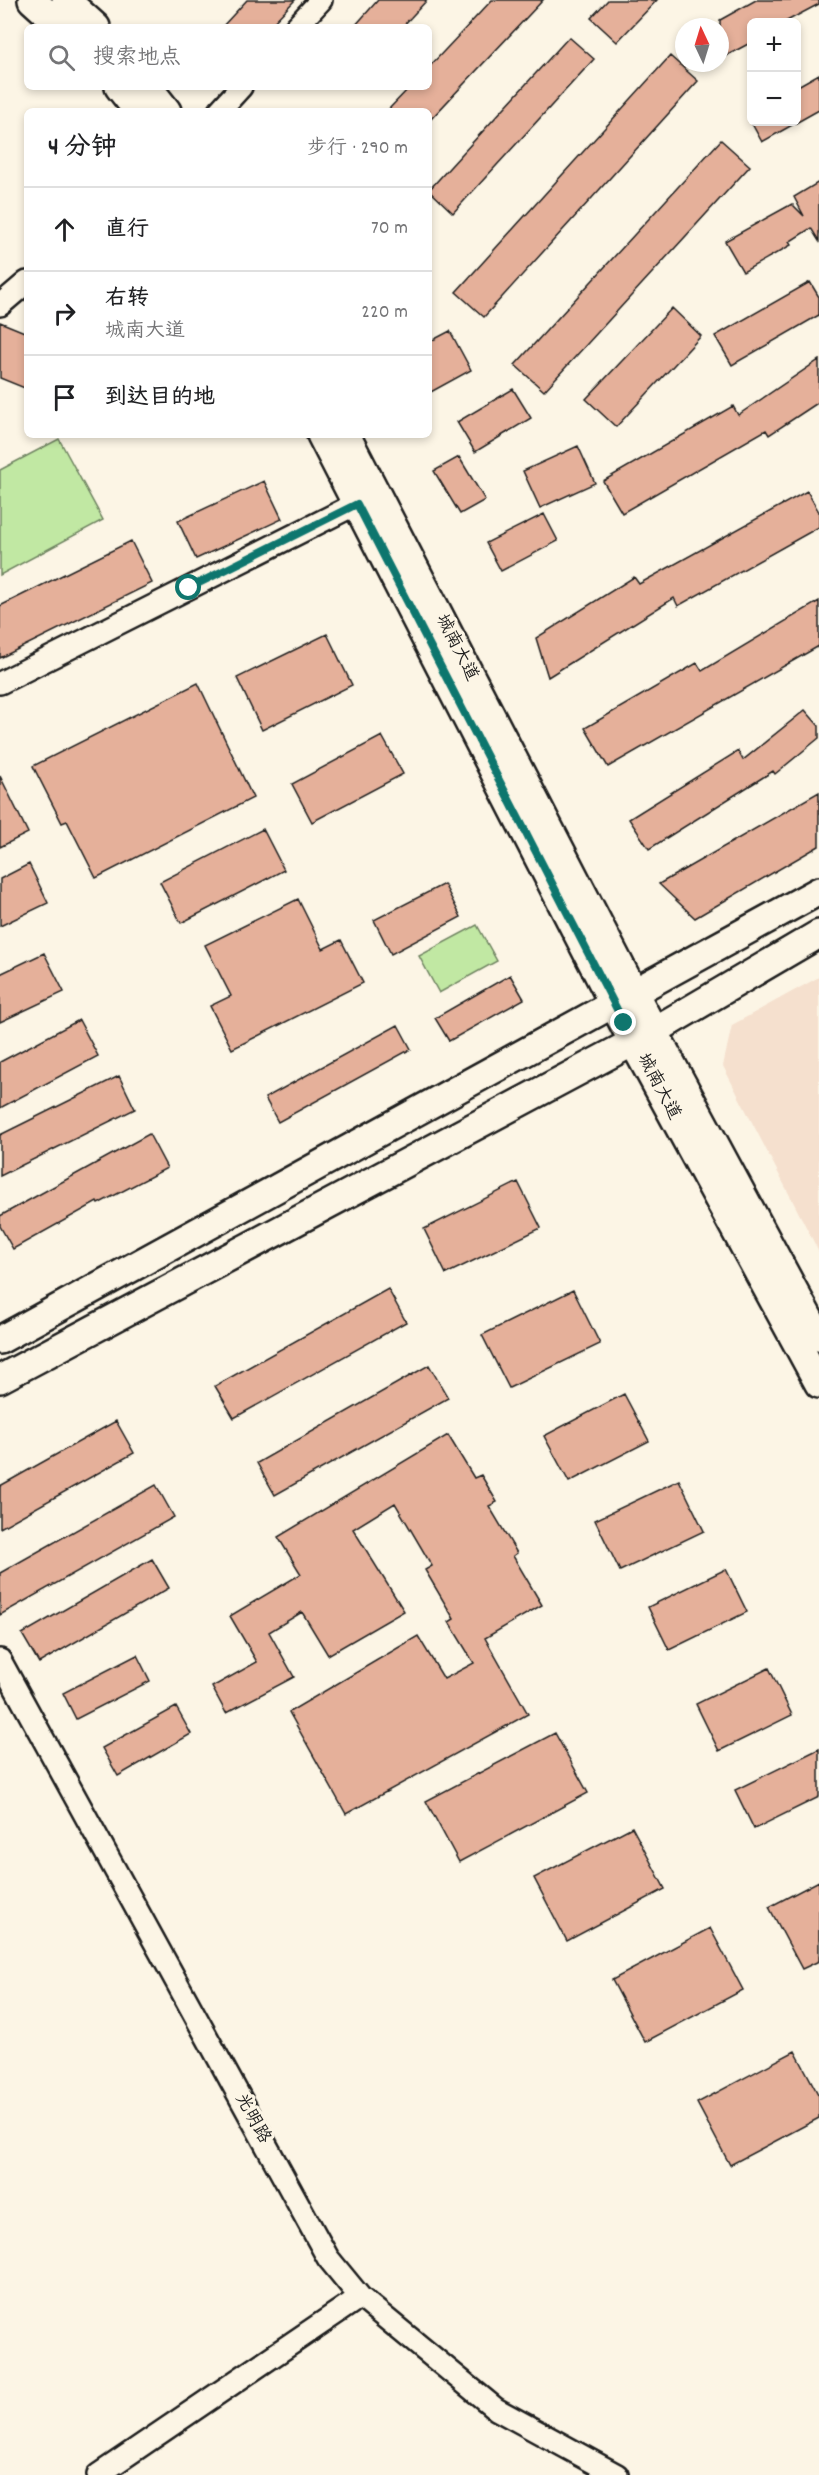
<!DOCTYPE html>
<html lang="zh">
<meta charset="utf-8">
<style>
:root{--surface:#fff;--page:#f2f2f2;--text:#202124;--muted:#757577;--line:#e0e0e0}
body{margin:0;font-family:Dekko,"LXGW WenKai TC",sans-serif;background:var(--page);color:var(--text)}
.controls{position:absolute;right:18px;top:18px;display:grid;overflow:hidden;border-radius:9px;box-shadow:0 3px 9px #0003}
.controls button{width:54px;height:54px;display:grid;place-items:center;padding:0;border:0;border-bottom:2px solid var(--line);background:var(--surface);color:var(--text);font:30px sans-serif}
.compass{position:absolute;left:675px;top:18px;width:54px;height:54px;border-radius:50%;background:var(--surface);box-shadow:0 3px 9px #0003;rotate:356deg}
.stop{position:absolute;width:18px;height:18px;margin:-14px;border:4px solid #0f766e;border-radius:50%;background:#fff}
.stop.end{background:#0f766e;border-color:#fff;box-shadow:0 2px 6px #0008}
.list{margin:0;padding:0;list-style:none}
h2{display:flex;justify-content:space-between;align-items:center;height:78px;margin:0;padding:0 24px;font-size:26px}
h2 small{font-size:20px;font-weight:400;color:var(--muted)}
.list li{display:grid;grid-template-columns:39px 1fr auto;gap:18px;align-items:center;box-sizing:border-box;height:84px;padding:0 24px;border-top:2px solid var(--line)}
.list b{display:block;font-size:22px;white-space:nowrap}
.list p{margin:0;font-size:20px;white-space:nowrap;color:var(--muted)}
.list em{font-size:20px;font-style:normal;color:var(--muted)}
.icon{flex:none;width:33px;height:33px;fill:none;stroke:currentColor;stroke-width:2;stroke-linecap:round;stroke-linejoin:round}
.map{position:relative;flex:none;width:819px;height:2475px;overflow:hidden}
.search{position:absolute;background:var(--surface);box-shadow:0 3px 9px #0003;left:24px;top:24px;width:408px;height:66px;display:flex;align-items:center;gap:15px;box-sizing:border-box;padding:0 21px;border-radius:9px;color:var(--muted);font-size:22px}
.panel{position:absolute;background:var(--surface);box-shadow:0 3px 9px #0003;left:24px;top:108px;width:408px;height:330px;border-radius:9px}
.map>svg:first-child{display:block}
.built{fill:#f5e0ce}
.green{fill:#c1e8a3;stroke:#6e8260;stroke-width:1.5}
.building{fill:#e5b09a;stroke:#1c1c1c;stroke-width:1.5}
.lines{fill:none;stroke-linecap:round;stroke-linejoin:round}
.minor-casing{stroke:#1c1c1c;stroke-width:26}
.major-casing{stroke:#1c1c1c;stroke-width:32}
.minor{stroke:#fcf5e5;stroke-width:21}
.major{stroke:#fcf5e5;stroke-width:27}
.route{stroke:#0f766e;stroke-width:8}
.labels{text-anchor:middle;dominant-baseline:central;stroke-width:6;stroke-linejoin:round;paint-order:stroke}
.street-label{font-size:18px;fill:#1c1c1c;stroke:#fcf5e5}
</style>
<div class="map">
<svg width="819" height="2475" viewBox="0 0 819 2475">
<rect width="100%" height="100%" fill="#fcf5e5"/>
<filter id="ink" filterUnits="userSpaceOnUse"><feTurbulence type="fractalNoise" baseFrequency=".0167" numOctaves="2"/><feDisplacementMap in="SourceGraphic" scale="12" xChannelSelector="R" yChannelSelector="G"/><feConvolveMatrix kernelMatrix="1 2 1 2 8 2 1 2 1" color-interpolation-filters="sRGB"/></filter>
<g filter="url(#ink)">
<path class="built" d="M819,977V1252L723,1066L732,1025Z"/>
<path class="green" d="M59,439L103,520L0,575V470Z
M477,925L497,961L439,993L419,956Z"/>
<path class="building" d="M247,0H295L269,27H222Z
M378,0H427L402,27H354Z
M492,0H543L429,121V111H387L410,87H429V67Z
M608,0H657L617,42L591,18Z
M756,0H819V4L785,22H752V42L720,59V20Z
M569,37L594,59L453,213L429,190Z
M670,56L698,81L484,317L456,292Z
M819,74V110L762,142L751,122H796V87Z
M721,140L750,166L544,391L515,365Z
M819,182V241L811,228L789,242L791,245L743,272L725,241L792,204L804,216L794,197Z
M810,282L819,297V315L732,365L715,336Z
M672,308L701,336L616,427L586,399Z
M0,322L27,333V389L0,378Z
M450,331L471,370L429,393V342Z
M819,360V402L769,435L766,430L622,513L603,481L733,406L738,415Z
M513,389L531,418L475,452L457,422Z
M578,446L595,483L540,508L523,471Z
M459,457L485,500L460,514L434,471Z
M264,481L282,519L196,559L178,521Z
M807,491L819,512V527L678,606L674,598L548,677L536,638L634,577L639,584Z
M544,514L558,541L501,571L486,543Z
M131,541L152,583L0,658V606Z
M819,601V646L608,767L585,728L697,663L702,671Z
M327,634L352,685L262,730L237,678Z
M198,683L253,798L96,878L67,821L62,823L33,766Z
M805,710L819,726V738L775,774L773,771L649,849L629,819L738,751L743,760Z
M382,736L403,774L312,822L292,784Z
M0,776L28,833L0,847Z
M819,792V846L695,918L659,884Z
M263,829L284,870L181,923L160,882Z
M29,864L48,903L0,926V879Z
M444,884L461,917L391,954L374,920Z
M298,899L323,949L341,940L363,983L232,1049L210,1006L231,996L205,945Z
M44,953L64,992L0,1022V974Z
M510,975L524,999L449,1041L435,1018Z
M79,1020L98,1056L0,1108V1062Z
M398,1025L411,1049L278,1122L265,1098Z
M119,1076L135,1109L0,1176V1135Z
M149,1134L167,1168L98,1204L97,1202L13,1249L0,1226V1216Z
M518,1182L541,1228L446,1274L424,1229Z
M388,1289L406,1322L234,1418L215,1386Z
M573,1290L600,1344L509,1388L482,1335Z
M429,1365L448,1398L275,1495L257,1463Z
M624,1394L649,1441L569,1482L544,1436Z
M116,1421L134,1453L0,1528V1486Z
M448,1435L474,1478L481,1475L497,1502L489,1506L517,1553L513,1556L542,1605L485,1638L528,1714L346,1814L289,1712L418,1636L444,1679L474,1663L449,1622L454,1619L425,1570L432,1566L395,1503L353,1529L404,1611L328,1655L302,1612L269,1632L294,1677L226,1713L212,1687L257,1662L230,1616L301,1574L278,1537Z
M679,1480L704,1531L620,1571L595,1520Z
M156,1485L174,1517L0,1615V1573Z
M152,1559L169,1588L39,1663L22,1634Z
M726,1569L747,1612L669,1650L648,1607Z
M137,1655L150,1681L76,1719L63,1693Z
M769,1668L792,1715L719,1751L696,1704Z
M176,1707L191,1734L118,1776L102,1748Z
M555,1733L588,1793L459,1862L426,1801Z
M819,1749V1797L754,1829L735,1790Z
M632,1827L665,1889L567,1941L534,1878Z
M819,1881V1961L802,1969L769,1907Z
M710,1928L743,1990L645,2042L612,1980Z
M795,2051L819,2096V2118L730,2165L697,2103Z"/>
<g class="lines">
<defs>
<path id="minor" d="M296,27L321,0
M219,111L241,87
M0,305L27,282
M0,683L368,498
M0,1660L328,2258L360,2297L496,2409L617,2475
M98,2475L360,2297"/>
<path id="major" d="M32,0L62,27
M66,0L96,27
M119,87L138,111
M148,87L167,111
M321,435L633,1042L819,1384
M346,435L654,1031L819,1337
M0,1340L819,891
M0,1379L654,1031L819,934"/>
</defs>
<use href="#minor" class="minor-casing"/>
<use href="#major" class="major-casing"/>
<use href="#minor" class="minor"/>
<use href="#major" class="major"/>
</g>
</g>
<g class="lines" filter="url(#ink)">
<path class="route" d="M189,588L357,504L624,1023"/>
</g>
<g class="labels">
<g class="street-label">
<text transform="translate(456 648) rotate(63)">城南大道</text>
<text transform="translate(658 1087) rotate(62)">城南大道</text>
<text transform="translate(252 2119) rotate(61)">光明路</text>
</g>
</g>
</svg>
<div class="controls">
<button>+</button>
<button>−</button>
</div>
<svg class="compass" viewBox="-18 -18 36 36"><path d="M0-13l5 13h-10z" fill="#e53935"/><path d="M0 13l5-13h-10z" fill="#757577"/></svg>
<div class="stop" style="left:189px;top:588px"></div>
<div class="stop end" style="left:624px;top:1023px"></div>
<div class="search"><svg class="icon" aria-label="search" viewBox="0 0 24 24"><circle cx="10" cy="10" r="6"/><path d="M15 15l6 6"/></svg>搜索地点</div>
<section class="panel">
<h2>4 分钟<small>步行 · 290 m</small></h2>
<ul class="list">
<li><svg class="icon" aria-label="ahead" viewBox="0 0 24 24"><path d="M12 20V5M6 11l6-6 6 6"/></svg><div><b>直行</b></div><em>70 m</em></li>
<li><svg class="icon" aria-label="right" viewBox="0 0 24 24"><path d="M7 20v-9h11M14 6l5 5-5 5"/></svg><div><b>右转</b><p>城南大道</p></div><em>220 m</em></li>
<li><svg class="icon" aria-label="arrive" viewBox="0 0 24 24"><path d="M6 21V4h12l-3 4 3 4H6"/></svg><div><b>到达目的地</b></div></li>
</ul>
</section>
</div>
